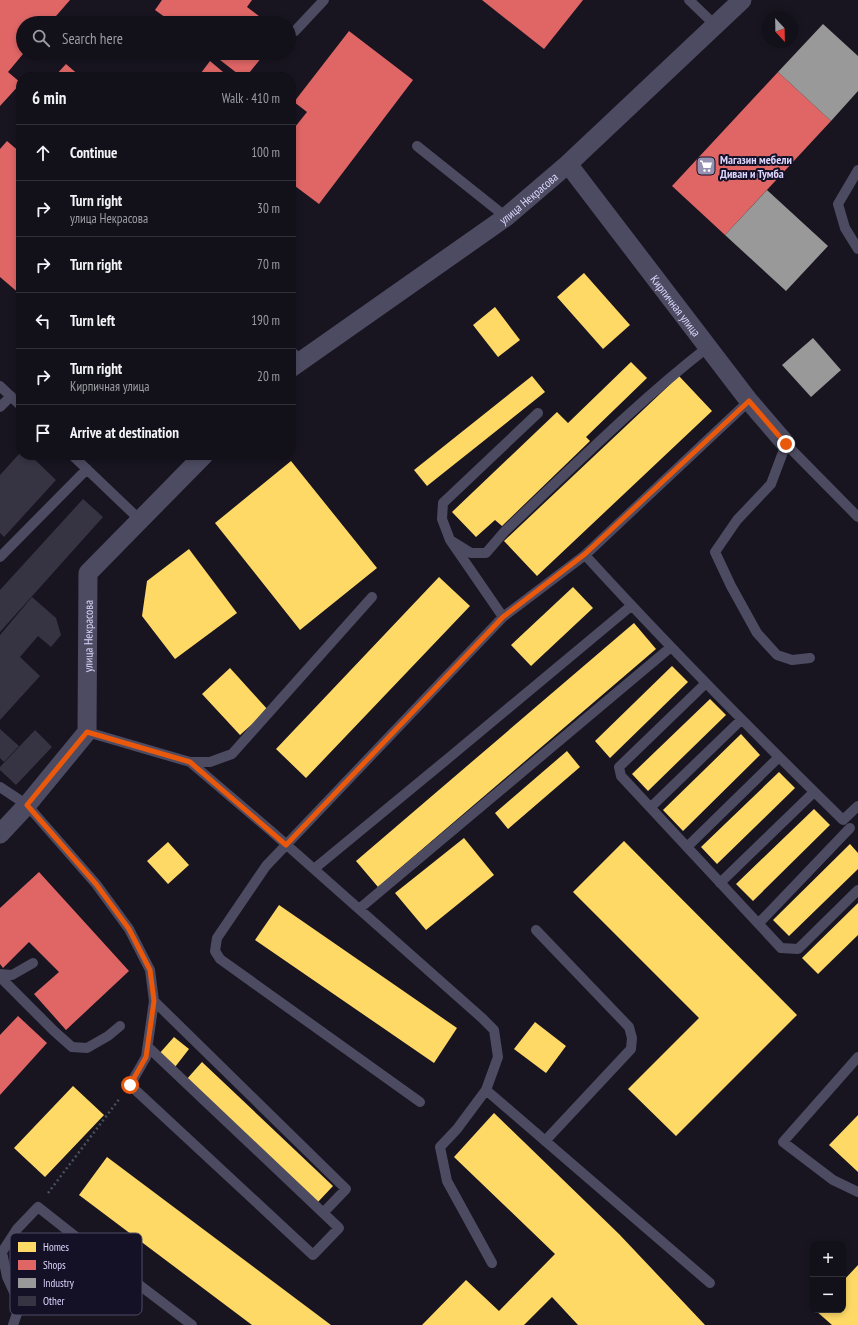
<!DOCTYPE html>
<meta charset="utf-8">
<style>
:root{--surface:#121019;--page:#1f1e26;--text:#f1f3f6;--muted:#9c9da2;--line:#313038}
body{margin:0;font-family:"PT Sans Narrow",sans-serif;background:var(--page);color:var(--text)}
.controls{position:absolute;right:12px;bottom:12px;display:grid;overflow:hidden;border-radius:8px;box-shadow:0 2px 6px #0003}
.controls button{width:36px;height:36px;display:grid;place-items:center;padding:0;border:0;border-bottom:1px solid var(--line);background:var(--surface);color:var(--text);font:20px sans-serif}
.compass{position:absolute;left:762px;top:12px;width:36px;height:36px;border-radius:50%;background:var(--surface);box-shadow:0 2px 6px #0003;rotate:158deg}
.stop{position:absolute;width:12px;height:12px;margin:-9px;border:3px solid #ea580c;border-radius:50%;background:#fff}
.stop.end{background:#ea580c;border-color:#fff;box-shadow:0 1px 4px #0008}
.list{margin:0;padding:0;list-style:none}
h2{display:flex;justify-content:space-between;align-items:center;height:52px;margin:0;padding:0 16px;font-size:17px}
h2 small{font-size:13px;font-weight:400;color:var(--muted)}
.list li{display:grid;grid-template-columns:26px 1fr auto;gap:12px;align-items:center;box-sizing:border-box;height:56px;padding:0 16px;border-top:1px solid var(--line)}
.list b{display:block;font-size:15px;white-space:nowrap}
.list p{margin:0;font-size:13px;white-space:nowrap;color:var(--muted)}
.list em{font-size:13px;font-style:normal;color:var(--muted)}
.icon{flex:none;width:22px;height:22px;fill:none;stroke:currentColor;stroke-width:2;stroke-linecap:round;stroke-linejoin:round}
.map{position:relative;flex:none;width:858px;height:1325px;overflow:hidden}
.search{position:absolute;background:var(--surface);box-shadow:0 2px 6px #0003;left:16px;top:16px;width:280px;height:44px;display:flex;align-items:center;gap:10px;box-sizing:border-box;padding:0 14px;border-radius:22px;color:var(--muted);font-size:15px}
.panel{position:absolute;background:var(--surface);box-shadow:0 2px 6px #0003;left:16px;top:72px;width:280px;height:388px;border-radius:16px}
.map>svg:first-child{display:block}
.homes{fill:#ffd966}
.shops{fill:#e06666}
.industry{fill:#999}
.building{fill:#363343}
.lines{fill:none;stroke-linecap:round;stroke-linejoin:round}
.path{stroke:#475260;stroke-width:2.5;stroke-dasharray:2 3;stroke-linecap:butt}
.lane{stroke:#4d4b61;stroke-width:10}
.street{stroke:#4d4b61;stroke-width:19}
.route{stroke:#ea580c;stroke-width:5}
.labels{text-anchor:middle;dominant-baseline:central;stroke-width:4;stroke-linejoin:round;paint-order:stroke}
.poi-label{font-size:12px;font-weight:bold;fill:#dcd6fe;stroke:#141026;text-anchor:start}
.street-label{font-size:12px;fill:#dcd6fe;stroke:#141026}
.key{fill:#141026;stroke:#504b67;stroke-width:1}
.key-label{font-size:11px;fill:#dcd6fe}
</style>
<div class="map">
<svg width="858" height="1325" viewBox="0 0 858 1325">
<rect width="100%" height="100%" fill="#181521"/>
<path class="homes" d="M584,273L630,325L603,349L557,297Z
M495,307L520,340L498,357L473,325Z
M631,362L647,378L586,437L590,441L502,526L495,520L476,537L452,512L557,412L568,423Z
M532,376L545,392L427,486L414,470Z
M679,376L712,411L537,576L504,541Z
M291,461L377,568L300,630L215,523Z
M189,549L237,613L175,659L142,616L147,581Z
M439,577L470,606L306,778L276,749Z
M573,587L593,608L531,666L511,645Z
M634,623L656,649L378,887L356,861Z
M672,666L688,682L610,758L595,741Z
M230,668L268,710L240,735L202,694Z
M710,699L726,715L648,791L632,774Z
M741,734L760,755L683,831L663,810Z
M567,751L580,767L508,829L495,813Z
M779,772L795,788L717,864L701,847Z
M814,809L830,825L753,901L736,884Z
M464,838L494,875L426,930L395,893Z
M624,841L797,1015L676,1136L628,1089L699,1018L573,892Z
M168,842L189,865L168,884L147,861Z
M850,844L858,853V869L789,936L773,920Z
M858,903V935L818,974L802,958Z
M279,905L457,1028L434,1063L255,940Z
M535,1022L566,1046L546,1073L514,1049Z
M174,1037L189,1049L175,1067L159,1054Z
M202,1062L333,1186L317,1203L186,1080Z
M73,1086L104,1115L45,1177L14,1148Z
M494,1113L619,1234L705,1325H578L552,1297L524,1325H422L466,1280L499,1311L555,1254L454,1157Z
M858,1115V1172L829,1145Z
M107,1157L331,1325H252L79,1195Z
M858,1265V1325H832L815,1310H843V1281Z"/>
<path class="shops" d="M0,0H70L50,23H23V54L8,72L21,83L0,106Z
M162,0H252L247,7L268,23H173L155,10Z
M482,0H583L544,49Z
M349,31L413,80L319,204L291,183V132L307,112L294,102Z
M211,53H265L246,77H242Z
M210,61L229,77H198Z
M66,64L81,77H54Z
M778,72L831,121L725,235L672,186Z
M7,141L21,153V295L0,277V149Z
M39,872L129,971L66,1030L34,994L59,972L29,942L3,968L0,964V908Z
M18,1016L47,1043L0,1095V1035Z"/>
<path class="industry" d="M823,24L858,56V91L831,121L778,72Z
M767,190L828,246L786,291L725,235Z
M813,338L841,370L811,397L782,365Z"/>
<path class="building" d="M21,452V455H30L56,480L4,537L0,533V475Z
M83,499L103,517L0,632V590Z
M32,597L56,618L61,635L51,647L38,636L20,657L40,676L0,720V635Z
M0,729L19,746L4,762L0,758Z
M35,730L52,747L16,785L0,770V767Z"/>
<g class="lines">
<path class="path" d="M48,1193L120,1098"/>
<path class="lane" d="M689,0L716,26
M295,31L324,0
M417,146L506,217
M858,170L838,204L845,228L858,249
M291,351L301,361
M0,386L21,406
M0,407L11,396
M72,455L140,520
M450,540L471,553H486L505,531C571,469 636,403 708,347
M585,555C668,646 755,734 843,820L858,806
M0,557L87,469
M503,617L450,540L442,519L443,503L538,413
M810,658L792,660L777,655L757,633L731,586L715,552L737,520L771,484L786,444L858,517
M706,683L619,767L621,776L781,948L798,949L858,890
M87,732L190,762L271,831L482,1018L494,1030L498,1057L486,1090L457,1129L440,1147L447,1181L492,1263
M190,762H210L232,754L372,597
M0,787L27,805L96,884L129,929L150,970L154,1001L146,1057L130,1085L313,1255L339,1228L148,1047
M651,807L741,720
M688,846L779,757
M314,869L451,756L631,606
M720,883L814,792
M359,909L671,647
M759,923L850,828
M536,930L629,1027L632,1038L631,1049L545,1141
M0,974L12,975L33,963
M0,977L54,1031L72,1047L87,1048L108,1036L120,1026
M154,1001L346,1189L323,1213
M858,1057L783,1142L833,1180L858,1192
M486,1090L710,1283
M420,1102L220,959L215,951L217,938L266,866L503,617L585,555L749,401
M20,1305L7,1277L2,1252L17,1229L38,1207L71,1233
M13,1325L20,1305L71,1233L192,1325"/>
<g class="street">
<path id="s1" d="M568,164L749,401L786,444"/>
<path id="s2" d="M291,368L506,217L568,164L742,0"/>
<path id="s3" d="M0,834L27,805L87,732L88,573L204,455"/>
</g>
</g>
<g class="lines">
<path class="route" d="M130,1085L146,1057L154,1001L150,970L129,929L96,884L27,805L87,732L190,762L286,845L503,617L585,554L749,401L786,444"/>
</g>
<defs>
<symbol id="supermarket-square" viewBox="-11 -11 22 22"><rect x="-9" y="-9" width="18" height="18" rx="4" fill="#9792b1" stroke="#141026"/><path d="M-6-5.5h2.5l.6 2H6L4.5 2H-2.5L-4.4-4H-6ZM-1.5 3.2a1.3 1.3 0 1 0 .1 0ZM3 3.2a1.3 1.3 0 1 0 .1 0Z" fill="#fff"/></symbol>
</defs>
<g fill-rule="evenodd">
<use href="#supermarket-square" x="695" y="155" width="22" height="22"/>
</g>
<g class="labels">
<g class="poi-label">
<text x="720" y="159">Магазин мебели<tspan x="720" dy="14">Диван и Тумба</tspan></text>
</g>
<g class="street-label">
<text stroke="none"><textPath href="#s2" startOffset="292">улица Некрасова</textPath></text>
<text stroke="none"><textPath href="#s1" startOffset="178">Кирпичная улица</textPath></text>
<text stroke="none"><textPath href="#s3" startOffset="230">улица Некрасова</textPath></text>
</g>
</g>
<rect x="10" y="1233" width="132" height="82" rx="6" class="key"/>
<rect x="18" y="1242" width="18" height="10" fill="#ffd966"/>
<rect x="18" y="1260" width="18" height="10" fill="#e06666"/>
<rect x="18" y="1278" width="18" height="10" fill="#999"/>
<rect x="18" y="1296" width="18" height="10" fill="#363343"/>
<g class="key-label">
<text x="43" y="1251">Homes</text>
<text x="43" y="1269">Shops</text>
<text x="43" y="1287">Industry</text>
<text x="43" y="1305">Other</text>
</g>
</svg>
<div class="controls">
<button>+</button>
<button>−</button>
</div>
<svg class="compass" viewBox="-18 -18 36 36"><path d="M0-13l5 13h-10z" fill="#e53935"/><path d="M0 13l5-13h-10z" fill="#9c9da2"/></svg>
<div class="stop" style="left:130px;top:1085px"></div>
<div class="stop end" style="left:786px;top:444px"></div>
<div class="search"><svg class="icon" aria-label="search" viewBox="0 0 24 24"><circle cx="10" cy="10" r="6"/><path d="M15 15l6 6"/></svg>Search here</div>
<section class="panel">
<h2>6 min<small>Walk · 410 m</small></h2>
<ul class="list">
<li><svg class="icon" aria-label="ahead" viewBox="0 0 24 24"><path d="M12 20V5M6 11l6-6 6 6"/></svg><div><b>Continue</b></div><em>100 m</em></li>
<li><svg class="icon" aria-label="right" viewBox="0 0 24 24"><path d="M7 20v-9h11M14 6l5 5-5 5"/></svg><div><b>Turn right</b><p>улица Некрасова</p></div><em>30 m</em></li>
<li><svg class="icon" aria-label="right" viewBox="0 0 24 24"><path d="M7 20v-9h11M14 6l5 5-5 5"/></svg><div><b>Turn right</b></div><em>70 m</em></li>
<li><svg class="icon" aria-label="left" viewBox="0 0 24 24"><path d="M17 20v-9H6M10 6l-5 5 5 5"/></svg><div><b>Turn left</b></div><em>190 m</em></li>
<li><svg class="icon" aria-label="right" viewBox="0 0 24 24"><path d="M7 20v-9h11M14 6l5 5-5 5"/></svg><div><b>Turn right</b><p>Кирпичная улица</p></div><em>20 m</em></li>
<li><svg class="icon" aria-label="arrive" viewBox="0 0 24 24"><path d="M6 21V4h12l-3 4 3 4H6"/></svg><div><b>Arrive at destination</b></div></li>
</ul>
</section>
</div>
